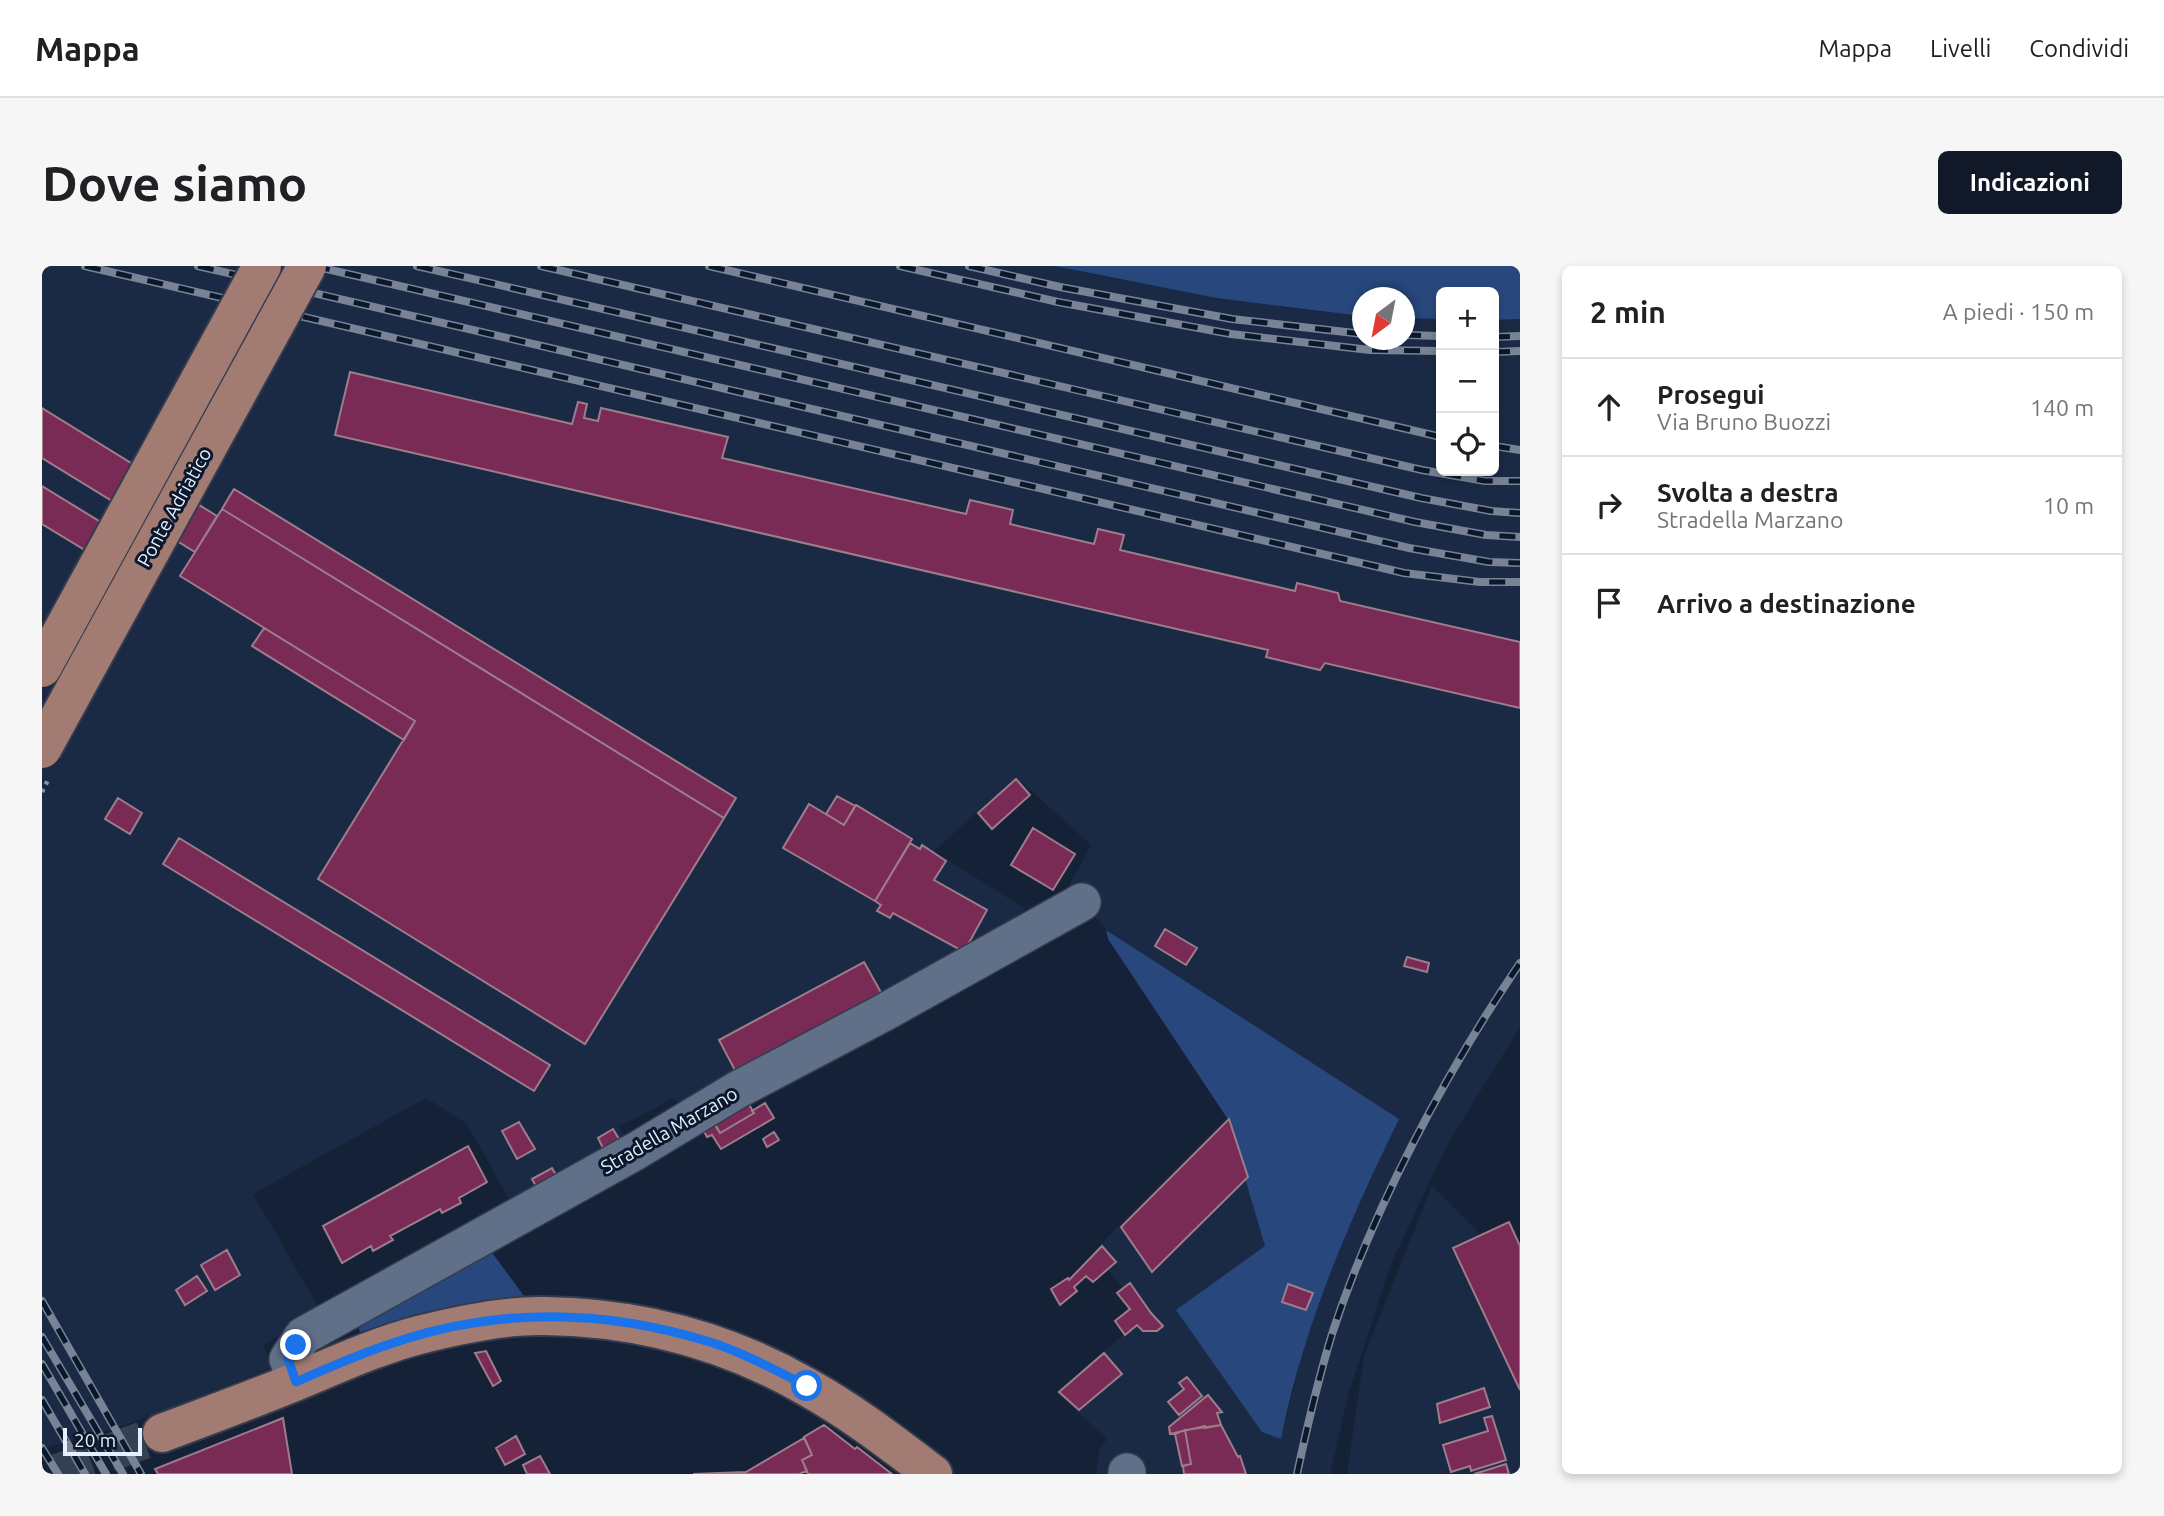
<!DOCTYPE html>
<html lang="it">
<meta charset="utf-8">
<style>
:root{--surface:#fff;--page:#f6f6f6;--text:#202124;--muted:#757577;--line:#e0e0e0;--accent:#111827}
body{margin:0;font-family:Ubuntu,sans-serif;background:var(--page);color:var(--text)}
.controls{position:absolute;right:21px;top:21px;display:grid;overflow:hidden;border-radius:10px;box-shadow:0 4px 10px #0003}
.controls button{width:63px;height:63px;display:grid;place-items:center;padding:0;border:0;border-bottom:2px solid var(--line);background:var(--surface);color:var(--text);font:35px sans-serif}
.compass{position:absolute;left:1310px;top:21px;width:63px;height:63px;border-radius:50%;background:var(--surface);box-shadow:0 4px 10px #0003;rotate:212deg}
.scale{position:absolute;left:21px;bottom:18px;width:79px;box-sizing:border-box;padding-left:7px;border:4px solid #e6effd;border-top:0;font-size:19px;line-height:24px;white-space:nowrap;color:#e6effd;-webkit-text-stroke:5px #0b182c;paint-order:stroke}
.stop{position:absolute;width:21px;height:21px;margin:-16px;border:5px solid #1a73e8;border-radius:50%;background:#fff}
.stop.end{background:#1a73e8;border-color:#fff;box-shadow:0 2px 7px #0008}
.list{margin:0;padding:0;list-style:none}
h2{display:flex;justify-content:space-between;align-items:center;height:91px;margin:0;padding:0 28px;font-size:30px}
h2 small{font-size:23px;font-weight:400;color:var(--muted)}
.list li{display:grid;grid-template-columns:46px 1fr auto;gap:21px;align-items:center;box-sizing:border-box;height:98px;padding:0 28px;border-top:2px solid var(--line)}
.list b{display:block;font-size:26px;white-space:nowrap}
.list p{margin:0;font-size:23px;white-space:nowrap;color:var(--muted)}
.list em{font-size:23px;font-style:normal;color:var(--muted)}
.icon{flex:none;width:38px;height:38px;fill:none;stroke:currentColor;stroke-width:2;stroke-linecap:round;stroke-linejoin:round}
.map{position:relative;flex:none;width:1478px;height:1208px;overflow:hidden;border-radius:10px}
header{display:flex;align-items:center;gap:42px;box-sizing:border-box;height:98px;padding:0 35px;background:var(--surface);border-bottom:2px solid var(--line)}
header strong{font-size:33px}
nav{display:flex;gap:38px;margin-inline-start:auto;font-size:24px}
.intro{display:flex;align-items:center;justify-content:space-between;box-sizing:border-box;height:168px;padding:0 42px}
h1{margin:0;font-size:49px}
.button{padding:18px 32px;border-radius:10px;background:var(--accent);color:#fff;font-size:24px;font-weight:700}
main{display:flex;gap:42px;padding:0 42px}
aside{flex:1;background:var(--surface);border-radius:10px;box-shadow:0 4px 10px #0003}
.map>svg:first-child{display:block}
.built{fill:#1a2a45}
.green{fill:#28487d}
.building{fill:#792a55;stroke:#9d7d8b;stroke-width:2}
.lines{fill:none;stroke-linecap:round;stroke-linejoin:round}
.major-tunnel{stroke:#344054;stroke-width:38;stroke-dasharray:38 19;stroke-linecap:butt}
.minor-casing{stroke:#343c4e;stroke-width:40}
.major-casing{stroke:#343c4e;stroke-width:42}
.minor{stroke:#607089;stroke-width:37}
.major{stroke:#a27b73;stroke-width:38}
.rail-casing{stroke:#788395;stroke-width:8}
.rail{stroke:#0b182c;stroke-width:5;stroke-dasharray:16;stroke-linecap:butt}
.major-bridge-casing{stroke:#343c4e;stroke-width:42;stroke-linecap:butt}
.path-bridge{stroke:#8792a3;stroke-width:4.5;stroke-dasharray:3.5 5;stroke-linecap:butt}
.major-bridge{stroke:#a27b73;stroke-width:38}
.route{stroke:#1a73e8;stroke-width:9}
.labels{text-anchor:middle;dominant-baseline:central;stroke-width:6;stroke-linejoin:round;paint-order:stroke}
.street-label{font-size:19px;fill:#e6effd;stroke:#0b182c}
</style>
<header>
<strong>Mappa</strong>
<nav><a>Mappa</a><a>Livelli</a><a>Condividi</a></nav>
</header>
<div class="intro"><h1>Dove siamo</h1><a class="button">Indicazioni</a></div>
<main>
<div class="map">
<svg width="1478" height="1208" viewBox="0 0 1478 1208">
<rect width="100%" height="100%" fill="#142136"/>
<path class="built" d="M0,0H1012L1063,11L1248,42L1320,50L1321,74H1363V52L1399,53V205H1452V54L1478,53V761L1405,879L1349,998L1307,1126L1288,1208H1054L1057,1184L1065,1173L1014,1126L1102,1051L1052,985L1185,852L1223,980L1239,1172L1261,1083L1281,1025L1308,956L1356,853L1064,664L1027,620L1049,579L974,511L892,585L982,642L978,657L643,848L632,832L576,861L587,877L472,942L425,858L384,832L211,928L280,1047L222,1079L229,1102L81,1160L0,1183Z
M1390,920L1439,969L1464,955L1478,983V1208H1305L1322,1090Z"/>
<path class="green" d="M1012,0H1478V53L1452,54V26H1399V53L1363,52V32H1321L1320,50L1311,49L1175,32Z
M1064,664L1357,853C1307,955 1261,1061 1239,1173L1220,1166L1134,1044L1223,980L1185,852L1066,673Z
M446,981L482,1030C422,1036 376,1046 318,1066L314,1054Z"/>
<path class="building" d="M308,106L530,158L536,136L545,138L542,152L556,155L559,142L686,171L680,192L924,248L928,234L971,244L968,258L1052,278L1056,263L1082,269L1078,284L1253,325L1255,317L1296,327L1298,335L1478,376V442L1283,397L1278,404L1224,391L1226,384L293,169Z
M0,142L175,250L153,286L0,192Z
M0,220L83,271L82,272L97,282L91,293L75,283L66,298L0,258Z
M192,223L694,532L682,552L180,243Z
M180,243L682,552L543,778L276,613L373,455L138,310Z
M222,362L373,455L362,474L210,380Z
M974,513L988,529L950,563L936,547Z
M795,530L813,540L802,559L784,548Z
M76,532L100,547L88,568L63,553Z
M767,538L802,559L814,539L870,573L833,635L741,582Z
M991,562L1033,588L1011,624L969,599Z
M137,572L508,799L492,825L121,598Z
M868,577L878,583L880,579L904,595L892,614L945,644L922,686L851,647L848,652L835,645L839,639L833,635Z
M1123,663L1155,682L1144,699L1113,680Z
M1365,691L1387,697L1385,706L1362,700Z
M822,696L841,730L696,810L677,774Z
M702,830L712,847L678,867L668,851Z
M723,837L732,852L679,883L670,869L665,871L660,862L672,856L678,867L712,847L710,845Z
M1187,853L1206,911L1110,1006L1079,961Z
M477,856L493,883L475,893L460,865Z
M571,863L577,873L561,882L556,872Z
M732,866L737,874L725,881L721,873Z
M426,880L445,916L417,932L419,937L400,947L398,943L348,970L351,974L331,985L329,980L300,997L281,960Z
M510,902L518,916L498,928L490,913Z
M1467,956L1478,980V1124L1411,982Z
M1060,980L1074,996L1051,1016L1044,1010L1032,1021L1035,1025L1018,1039L1009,1023L1026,1012L1027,1014Z
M185,984L198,1009L173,1024L159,999Z
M155,1010L165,1025L143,1039L134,1024Z
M1088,1017L1109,1047L1121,1060L1115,1065H1101L1095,1059L1083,1069L1073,1055L1088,1043L1075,1027Z
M1246,1018L1271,1027L1264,1044L1240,1036Z
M444,1085L459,1115L451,1120L433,1087Z
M1062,1087L1080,1108L1037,1144L1017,1126Z
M1145,1111L1160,1130L1137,1149L1126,1136L1142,1123L1137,1117Z
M1442,1122L1448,1141L1398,1157L1395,1138Z
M1166,1129L1180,1146L1175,1147L1179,1159L1163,1162V1160L1128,1168L1127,1161Z
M1450,1150L1464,1194L1429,1205L1428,1200L1409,1206L1401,1179L1446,1165L1442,1152Z
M241,1152L250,1208H116L113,1203Z
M782,1159L813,1183L815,1181L850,1208H766L760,1194L770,1189L762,1171Z
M1179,1159L1196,1191L1198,1190L1204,1208H1142L1141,1200L1149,1198L1143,1164Z
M1143,1164L1149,1198L1140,1200L1133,1168Z
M474,1170L483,1188L463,1199L454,1182Z
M762,1172L770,1189L760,1194L765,1205L757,1208H651L704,1206Z
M498,1190L508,1208H485L481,1199Z
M1464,1198L1467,1208H1432Z"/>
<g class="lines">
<path class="major-tunnel" d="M13,1208L120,1167"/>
<defs>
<path id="minor" d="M254,1116L246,1093L261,1070L594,885L695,824L841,747L1040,636
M1085,1208V1206"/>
<path id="major" d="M120,1167C165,1150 209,1134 253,1116C294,1099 335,1080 377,1069C416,1059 463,1049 502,1050C595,1051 685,1075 765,1121C810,1146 850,1177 891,1208"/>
</defs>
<use href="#minor" class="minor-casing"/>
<use href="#major" class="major-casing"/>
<use href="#minor" class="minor"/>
<use href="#major" class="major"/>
<defs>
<path id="rail" d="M43,0L1362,307L1438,316H1478
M156,0L1367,282L1447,296L1478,297
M272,0L1373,256L1444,269L1478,271
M375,0L1379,232L1449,245L1478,247
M499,0L1380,204L1443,215H1478
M667,0L1399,171
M858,0L1016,36L1189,68L1328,84L1399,85
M927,0L1018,21L1190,53L1321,68
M1363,69L1399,70
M1452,71L1478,70
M1452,86L1478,85
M1452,180L1478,184
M0,1035L99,1208
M0,1071L81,1208
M0,1098L64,1208
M0,1134L43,1208
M0,1182L16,1208
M1255,1208C1265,1161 1276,1114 1290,1068C1332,940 1403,808 1478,697"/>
</defs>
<use href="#rail" class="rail-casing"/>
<use href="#rail" class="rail"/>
<defs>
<path id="major-bridge" d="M0,402L220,0
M0,483L265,0"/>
</defs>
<use href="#major-bridge" class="major-bridge-casing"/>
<path class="path-bridge" d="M0,526L6,514"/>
<use href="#major-bridge" class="major-bridge"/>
</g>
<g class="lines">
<path class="route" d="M254,1079L246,1093L254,1116C310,1091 370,1066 431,1057C510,1044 591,1052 668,1076C702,1087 733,1104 765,1120"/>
</g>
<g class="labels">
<g class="street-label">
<text transform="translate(132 241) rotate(-61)">Ponte Adriatico</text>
<text transform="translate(627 864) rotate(-30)">Stradella Marzano</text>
</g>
</g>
</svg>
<div class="controls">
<button>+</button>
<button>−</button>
<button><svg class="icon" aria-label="locate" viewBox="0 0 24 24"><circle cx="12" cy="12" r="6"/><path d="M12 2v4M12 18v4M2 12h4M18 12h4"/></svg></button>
</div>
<svg class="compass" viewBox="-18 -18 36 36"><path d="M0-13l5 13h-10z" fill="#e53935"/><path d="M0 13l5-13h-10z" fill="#757577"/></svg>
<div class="scale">20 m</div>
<div class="stop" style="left:765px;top:1120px"></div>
<div class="stop end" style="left:254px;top:1079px"></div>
</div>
<aside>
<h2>2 min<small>A piedi · 150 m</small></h2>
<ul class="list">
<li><svg class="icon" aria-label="ahead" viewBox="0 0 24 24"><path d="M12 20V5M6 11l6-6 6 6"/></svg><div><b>Prosegui</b><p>Via Bruno Buozzi</p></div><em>140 m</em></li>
<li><svg class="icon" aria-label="right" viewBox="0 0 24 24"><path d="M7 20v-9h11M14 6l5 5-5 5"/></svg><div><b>Svolta a destra</b><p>Stradella Marzano</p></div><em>10 m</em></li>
<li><svg class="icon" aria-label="arrive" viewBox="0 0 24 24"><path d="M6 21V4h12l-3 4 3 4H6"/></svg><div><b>Arrivo a destinazione</b></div></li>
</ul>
</aside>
</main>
